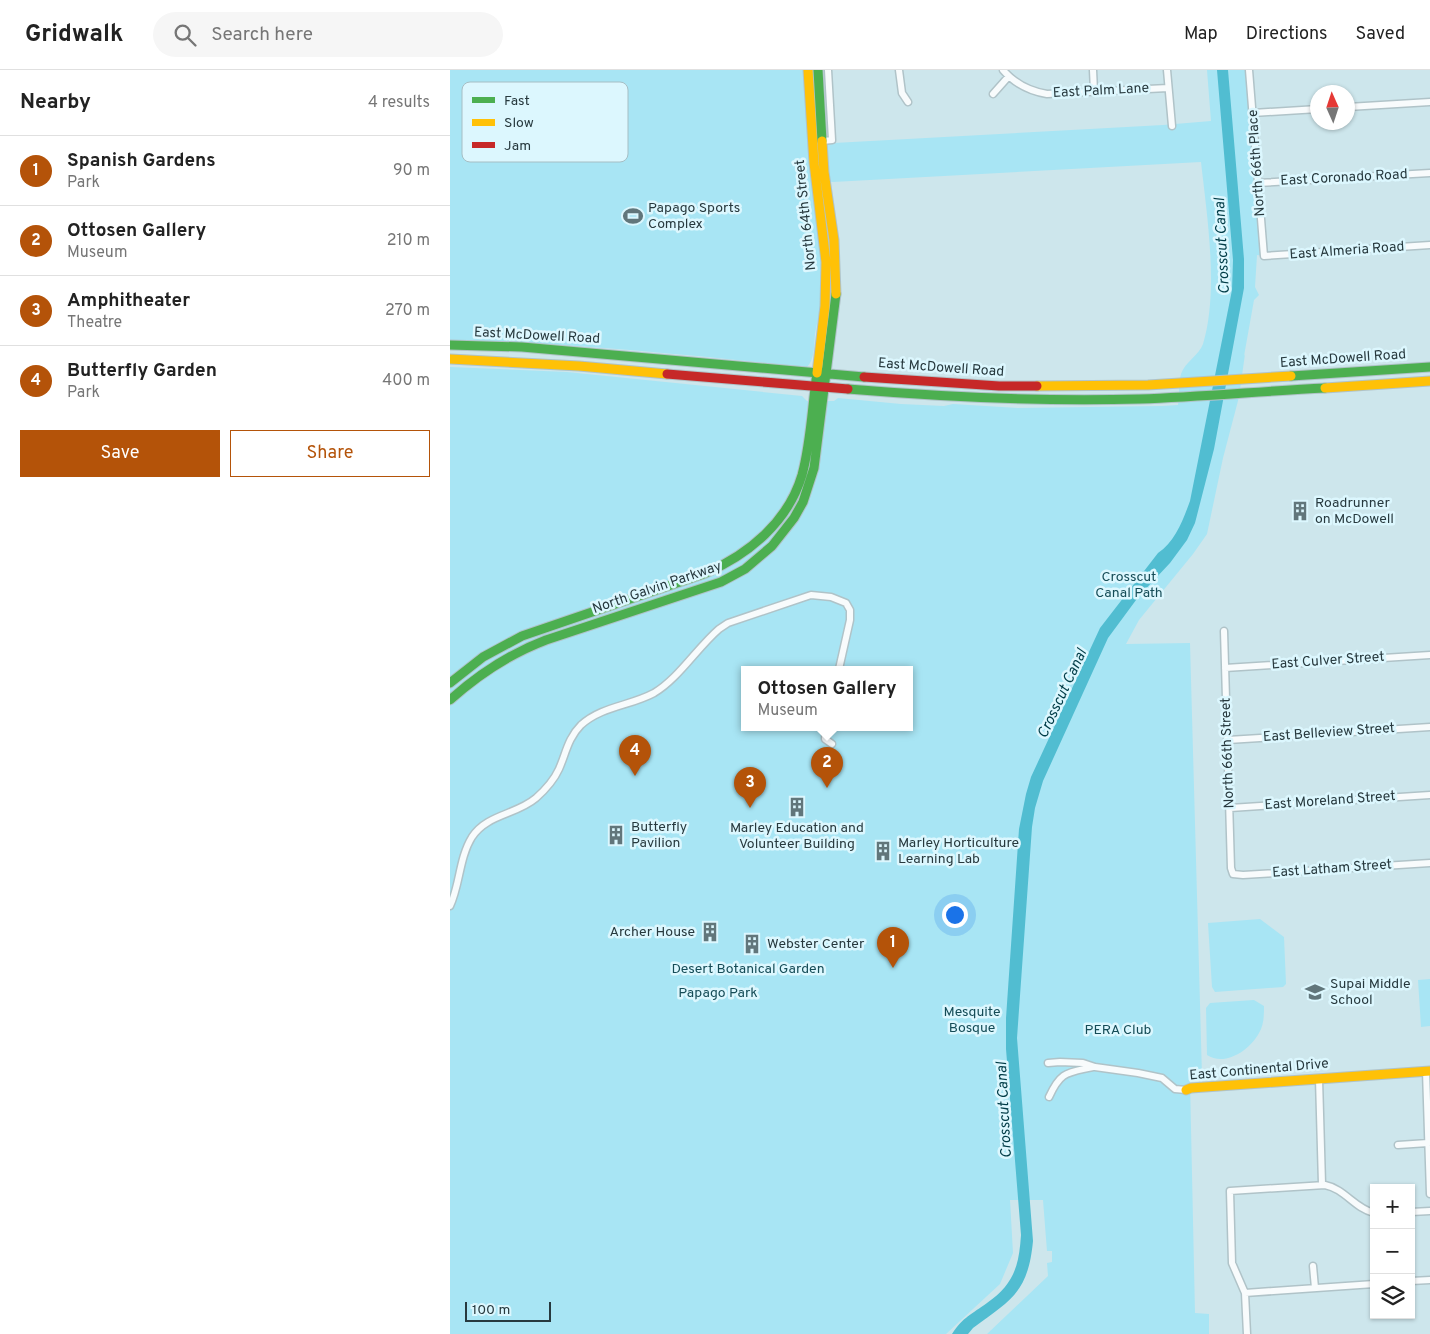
<!DOCTYPE html>
<meta charset="utf-8">
<style>
:root{--surface:#fff;--page:#f6f6f6;--text:#222;--muted:#767676;--line:#e0e0e0;--accent:#b45309}
body{margin:0;font-family:Overpass,sans-serif;background:var(--page);color:var(--text)}
.controls{position:absolute;right:15px;bottom:15px;display:grid;overflow:hidden;border-radius:0px;box-shadow:0 1px 4px #0004}
.controls button{width:45px;height:45px;display:grid;place-items:center;padding:0;border:0;border-bottom:1px solid var(--line);background:var(--surface);color:var(--text);font:25px sans-serif}
.compass{position:absolute;left:860px;top:15px;width:45px;height:45px;border-radius:50%;background:var(--surface);box-shadow:0 1px 4px #0004;rotate:357deg}
.scale{position:absolute;left:15px;bottom:12px;width:86px;box-sizing:border-box;padding-left:5px;border:2px solid #27393e;border-top:0;font-size:14px;line-height:18px;white-space:nowrap;color:#27393e;-webkit-text-stroke:4px #dcf7fe;paint-order:stroke}
.you{position:absolute;left:504px;top:844px;width:18px;height:18px;margin:-12px;border:4px solid #fff;border-radius:50%;background:#1a73e8;box-shadow:0 0 0 8px #1a73e833}
.badge{display:grid;place-items:center;width:32px;height:32px;border-radius:50%;background:var(--accent);color:#fff;font-size:16px;font-weight:700}
.pin{position:absolute;translate:-50% -41px;filter:drop-shadow(0 1px 2px #0008)}
.pin::after{content:'';position:absolute;top:26px;width:18px;height:15px;background:inherit;clip-path:polygon(0 0,100% 0,50% 100%)}
.popup{position:absolute;left:291px;top:596px;width:172px;height:65px;box-sizing:border-box;display:grid;place-content:center;border-radius:0px;background:var(--surface);filter:drop-shadow(0 1px 4px #0005);font-size:16px;white-space:nowrap;color:var(--muted)}
.popup b{font-size:19px;color:var(--text)}
.popup::after{content:'';position:absolute;left:50%;top:100%;margin-left:-10px;border:10px solid transparent;border-top-color:var(--surface)}
.list{margin:0;padding:0;list-style:none}
h2{display:flex;justify-content:space-between;align-items:center;height:65px;margin:0;padding:0 20px;font-size:21px}
h2 small{font-size:16px;font-weight:400;color:var(--muted)}
.list li{display:grid;grid-template-columns:32px 1fr auto;gap:15px;align-items:center;box-sizing:border-box;height:70px;padding:0 20px;border-top:1px solid var(--line)}
.list b{display:block;font-size:19px;white-space:nowrap}
.list p{margin:0;font-size:16px;white-space:nowrap;color:var(--muted)}
.list em{font-size:16px;font-style:normal;color:var(--muted)}
.actions{display:flex;gap:10px;padding:15px 20px}
.actions a{flex:1;padding:11px 0;border:1px solid var(--accent);border-radius:0px;text-align:center;font-size:18px;color:var(--accent)}
.actions .main{background:var(--accent);color:#fff}
.icon{flex:none;width:28px;height:28px;fill:none;stroke:currentColor;stroke-width:2;stroke-linecap:round;stroke-linejoin:round}
.map{position:relative;flex:none;width:980px;height:1264px;overflow:hidden}
header{display:flex;align-items:center;gap:30px;box-sizing:border-box;height:70px;padding:0 25px;background:var(--surface);border-bottom:1px solid var(--line)}
header strong{font-size:24px}
nav{display:flex;gap:28px;margin-inline-start:auto;font-size:18px}
.search{width:350px;height:45px;background:var(--page);display:flex;align-items:center;gap:12px;box-sizing:border-box;padding:0 18px;border-radius:28px;color:var(--muted);font-size:19px}
main{display:flex}
aside{flex:1;background:var(--surface)}
.map>svg:first-child{display:block}
.green{fill:#a8e5f4;fill-rule:evenodd}
.water{fill:#51bdd1}
.lines{fill:none;stroke-linecap:round;stroke-linejoin:round}
.street-casing{stroke:#b0c3c8;stroke-width:9}
.fast-casing{stroke:#b0c3c8;stroke-width:11}
.slow-casing{stroke:#b0c3c8;stroke-width:11}
.jam-casing{stroke:#b0c3c8;stroke-width:11}
.street{stroke:#f8fbfc;stroke-width:6}
.fast{stroke:#4caf50;stroke-width:9}
.slow{stroke:#ffc107;stroke-width:9}
.jam{stroke:#c62828;stroke-width:9}
.labels{text-anchor:middle;dominant-baseline:central;stroke-width:5;stroke-linejoin:round;paint-order:stroke}
.street-label{font-size:14px;fill:#27393e;stroke:#dcf7fe}
.poi-label{font-size:14px;fill:#27393e;stroke:#dcf7fe;text-anchor:start}
.park-label{font-size:14px;fill:#154c57;stroke:#dcf7fe}
.water-label{font-size:15px;font-style:italic;fill:#003c47;stroke:#dcf7fe}
.key{fill:#dcf7fe;stroke:#a6bec4;stroke-width:1}
.key-label{font-size:14px;fill:#27393e}
</style>
<header>
<strong>Gridwalk</strong>
<div class="search"><svg class="icon" aria-label="search" viewBox="0 0 24 24"><circle cx="10" cy="10" r="6"/><path d="M15 15l6 6"/></svg>Search here</div>
<nav><a>Map</a><a>Directions</a><a>Saved</a></nav>
</header>
<main>
<aside>
<h2>Nearby<small>4 results</small></h2>
<ul class="list">
<li><span class="badge">1</span><div><b>Spanish Gardens</b><p>Park</p></div><em>90 m</em></li>
<li><span class="badge">2</span><div><b>Ottosen Gallery</b><p>Museum</p></div><em>210 m</em></li>
<li><span class="badge">3</span><div><b>Amphitheater</b><p>Theatre</p></div><em>270 m</em></li>
<li><span class="badge">4</span><div><b>Butterfly Garden</b><p>Park</p></div><em>400 m</em></li>
</ul>
<div class="actions"><a class="main">Save</a><a>Share</a></div>
</aside>
<div class="map">
<svg width="980" height="1264" viewBox="0 0 980 1264">
<rect width="100%" height="100%" fill="#cde6ec"/>
<path class="green" d="M0,0H354L358,76L384,73L713,55L761,51L757,0H799L814,186L807,185L805,217L809,225L804,230L794,286L795,284L789,327L773,388L757,464L743,484L689,550L676,574L740,573L752,1006L740,1007V1011L745,1243L759,1244V1264H537L598,1206L597,1193L602,1192V1181H597L593,1130H560L563,1183L550,1214L496,1264H0V297L117,302L352,326L357,331H384L388,328L451,334L494,336L503,334L568,338L712,336L728,335C730,325 728,314 731,304C735,292 749,285 753,274C769,221 757,146 751,92L383,112L361,110C367,149 377,190 372,229C370,241 367,252 365,264C364,274 365,289 357,297C238,285 120,273 0,270ZM294,599H460V657H294Z
M810,849L834,867L836,914L833,917L765,922L762,917L758,853Z
M980,909V956L971,957L968,910Z
M804,930L814,936C814,945 814,955 809,963C800,980 775,997 757,985L756,938L760,933Z"/>
<path class="water" d="M767,0H778L794,189V218L764,379L745,453L737,470L720,493L689,526L658,568L593,711L585,738L582,757L567,968L583,1171C578,1223 561,1230 523,1258L518,1264H502C513,1247 522,1244 537,1233C564,1214 569,1196 571,1165L556,979V948L569,759L576,724L581,707L650,558L708,483C725,472 733,450 740,431L782,220L783,190Z"/>
<g class="lines">
<defs>
<path id="street" d="M449,0L452,23L458,32
M553,0C565,14 579,21 597,24L718,18
M643,0L644,21
M717,0L722,56
M799,0L814,186L980,175
M543,24L559,6
M898,37L980,32
M803,43L868,39
M372,71L382,70L378,0
M808,113L980,103
M774,561L781,798L783,804L793,805L980,793
M775,598L980,585
M376,657L375,669L382,674
M778,670L980,657
M780,738L980,725
M0,836C10,815 9,788 22,767C37,744 66,745 86,728C95,720 104,710 109,699C116,683 118,668 131,655C152,636 180,636 204,623C228,609 247,578 269,559L278,553L361,525L381,527L396,533L400,540V550L389,599
M598,993L610,992L633,993L645,997L688,1003L712,1008L725,1019L736,1020
M976,1001L980,1124
M869,1009L872,1114
M599,1027C611,1001 617,1003 643,997
M948,1075L978,1073
M961,1142L980,1141
M863,1196L865,1218
M961,1211L980,1210
M795,1223L924,1214
M797,1264L795,1223L782,1193L780,1121L875,1115C895,1119 904,1138 924,1143"/>
<path id="fast" d="M368,0L372,71
M0,275L72,277L414,307
M841,306L980,297
M398,319C495,327 592,332 690,329C751,327 813,321 875,318
M0,613L33,587L72,566L256,503C299,484 338,452 352,405C361,372 362,337 367,303
M0,630C29,604 59,584 96,570L271,512L295,499L322,476L344,448L353,432L364,398L386,224"/>
<path id="slow" d="M358,0L364,93L376,192L375,236L367,303
M372,71L374,102L384,170L386,224
M0,289L129,296L217,304
M587,316L698,315L841,306
M875,318L980,311
M736,1020L741,1018L980,1001"/>
<path id="jam" d="M217,304L398,319
M414,307L549,316H587"/>
</defs>
<use href="#street" class="street-casing"/>
<use href="#fast" class="fast-casing"/>
<use href="#slow" class="slow-casing"/>
<use href="#jam" class="jam-casing"/>
<use href="#street" class="street"/>
<use href="#fast" class="fast"/>
<use href="#slow" class="slow"/>
<use href="#jam" class="jam"/>
</g>
<defs>
<symbol id="stadium-bare" viewBox="-9 -9 18 18"><path d="M0-5a6.5 5 0 1 0 0 10a6.5 5 0 1 0 0-10ZM-3.5-1.8h7v3.6h-7Z" fill="#61767b" stroke="#dcf7fe" stroke-width="2.5" paint-order="stroke"/></symbol>
<symbol id="building-bare" viewBox="-9 -9 18 18"><path d="M-4-6H4V6H1V3H-1V6H-4ZM-2.5-4.3h1.7v1.8h-1.7ZM.8-4.3h1.7v1.8H.8ZM-2.5-1h1.7V.8h-1.7ZM.8-1h1.7V.8H.8Z" fill="#61767b" stroke="#dcf7fe" stroke-width="2.5" paint-order="stroke"/></symbol>
<symbol id="school-bare" viewBox="-9 -9 18 18"><path d="M0-5L7-2L0 1L-7-2ZM-4 1L0 2.5L4 1V4Q0 6-4 4Z" fill="#61767b" stroke="#dcf7fe" stroke-width="2.5" paint-order="stroke"/></symbol>
</defs>
<g fill-rule="evenodd">
<use href="#stadium-bare" x="169" y="132" width="28" height="28"/>
<use href="#building-bare" x="836" y="427" width="28" height="28"/>
<use href="#building-bare" x="333" y="723" width="28" height="28"/>
<use href="#building-bare" x="152" y="751" width="28" height="28"/>
<use href="#building-bare" x="419" y="767" width="28" height="28"/>
<use href="#building-bare" x="246" y="848" width="28" height="28"/>
<use href="#building-bare" x="288" y="860" width="28" height="28"/>
<use href="#school-bare" x="851" y="908" width="28" height="28"/>
</g>
<g class="labels">
<g class="street-label">
<text transform="translate(651 21) rotate(-3)">East Palm Lane</text>
<text transform="translate(807 93) rotate(-94)">North 66th Place</text>
<text transform="translate(894 108) rotate(-3)">East Coronado Road</text>
<text transform="translate(356 145) rotate(-96)">North 64th Street</text>
<text transform="translate(897 181) rotate(-4)">East Almeria Road</text>
<text transform="translate(87 266) rotate(3)">East McDowell Road</text>
<text transform="translate(893 289) rotate(-4)">East McDowell Road</text>
<text transform="translate(491 298) rotate(4)">East McDowell Road</text>
<text transform="translate(207 518) rotate(-19)">North Galvin Parkway</text>
<text transform="translate(878 591) rotate(-4)">East Culver Street</text>
<text transform="translate(879 663) rotate(-4)">East Belleview Street</text>
<text transform="translate(778 683) rotate(-92)">North 66th Street</text>
<text transform="translate(880 731) rotate(-4)">East Moreland Street</text>
<text transform="translate(882 799) rotate(-4)">East Latham Street</text>
<text transform="translate(809 1000) rotate(-5)">East Continental Drive</text>
</g>
<g class="poi-label">
<text x="198" y="138">Papago Sports<tspan x="198" dy="16">Complex</tspan></text>
<text x="865" y="433">Roadrunner<tspan x="865" dy="16">on McDowell</tspan></text>
<text x="181" y="757">Butterfly<tspan x="181" dy="16">Pavilion</tspan></text>
<text x="347" y="758" text-anchor="middle">Marley Education and<tspan x="347" dy="16">Volunteer Building</tspan></text>
<text x="448" y="773">Marley Horticulture<tspan x="448" dy="16">Learning Lab</tspan></text>
<text x="245" y="862" text-anchor="end">Archer House</text>
<text x="317" y="874">Webster Center</text>
<text x="880" y="914">Supai Middle<tspan x="880" dy="16">School</tspan></text>
</g>
<g class="park-label">
<text x="679" y="507">Crosscut<tspan x="679" dy="16">Canal Path</tspan></text>
<text x="298" y="899">Desert Botanical Garden</text>
<text x="268" y="923">Papago Park</text>
<text x="522" y="942">Mesquite<tspan x="522" dy="16">Bosque</tspan></text>
<text x="668" y="960">PERA Club</text>
</g>
<g class="water-label">
<text transform="translate(773 176) rotate(-93)">Crosscut Canal</text>
<text transform="translate(613 624) rotate(-65)">Crosscut Canal</text>
<text transform="translate(555 1040) rotate(-93)">Crosscut Canal</text>
</g>
</g>
<rect x="12" y="12" width="166" height="80" rx="8" class="key"/>
<rect x="22" y="27" width="23" height="6" fill="#4caf50"/>
<rect x="22" y="49" width="23" height="7" fill="#ffc107"/>
<rect x="22" y="72" width="23" height="6" fill="#c62828"/>
<g class="key-label">
<text x="54" y="35">Fast</text>
<text x="54" y="57">Slow</text>
<text x="54" y="80">Jam</text>
</g>
</svg>
<div class="controls">
<button>+</button>
<button>−</button>
<button><svg class="icon" aria-label="layers" viewBox="0 0 24 24"><path d="M12 4l9 5-9 5-9-5zM3 14l9 5 9-5"/></svg></button>
</div>
<svg class="compass" viewBox="-18 -18 36 36"><path d="M0-13l5 13h-10z" fill="#e53935"/><path d="M0 13l5-13h-10z" fill="#767676"/></svg>
<div class="scale">100 m</div>
<div class="you"></div>
<div class="pin badge" style="left:443px;top:898px">1</div>
<div class="pin badge" style="left:377px;top:718px">2</div>
<div class="popup"><b>Ottosen Gallery</b>Museum</div>
<div class="pin badge" style="left:300px;top:738px">3</div>
<div class="pin badge" style="left:185px;top:706px">4</div>
</div>
</main>
